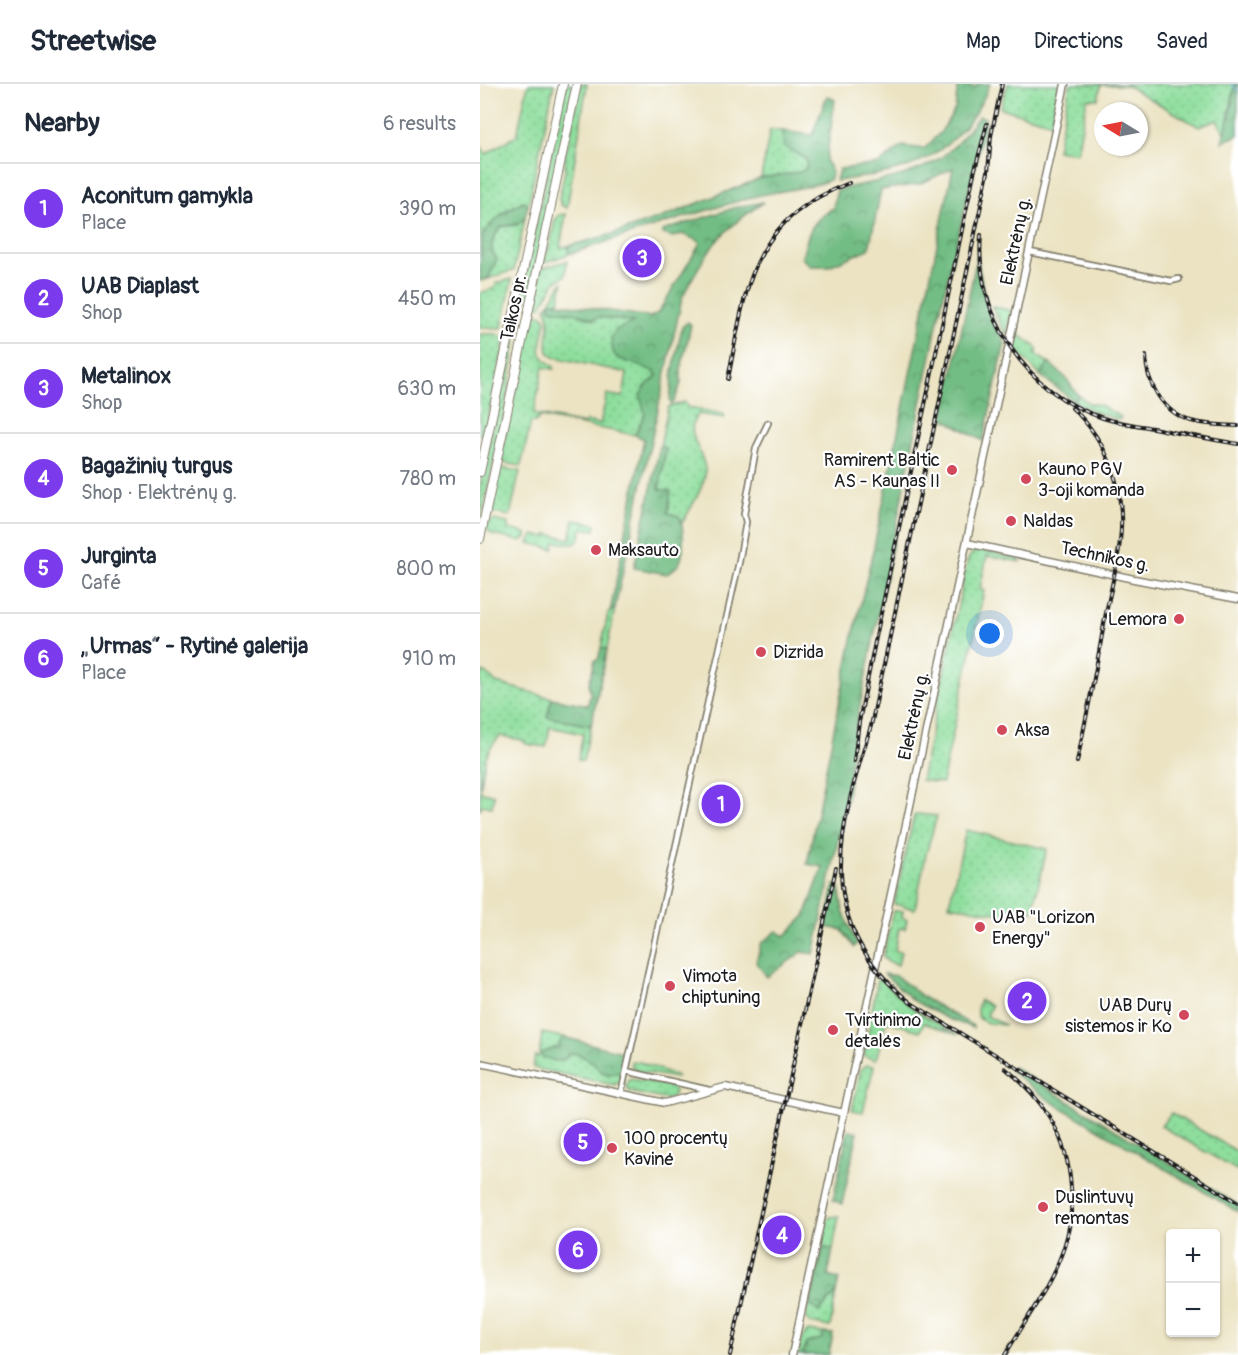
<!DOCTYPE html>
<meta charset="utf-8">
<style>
:root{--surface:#fff;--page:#f2f2f3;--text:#1f2937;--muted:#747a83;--line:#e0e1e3;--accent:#7c3aed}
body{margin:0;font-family:Pangolin,sans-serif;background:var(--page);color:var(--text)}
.controls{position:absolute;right:18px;bottom:18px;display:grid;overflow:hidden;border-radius:6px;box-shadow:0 2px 4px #0004}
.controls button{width:54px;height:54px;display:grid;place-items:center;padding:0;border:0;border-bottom:2px solid var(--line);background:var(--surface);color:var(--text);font:30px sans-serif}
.compass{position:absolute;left:614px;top:18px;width:54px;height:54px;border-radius:50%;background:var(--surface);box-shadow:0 2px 4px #0004;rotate:280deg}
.you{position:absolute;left:510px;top:550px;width:21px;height:21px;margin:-15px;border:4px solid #fff;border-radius:50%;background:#1a73e8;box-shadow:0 0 0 9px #1a73e833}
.badge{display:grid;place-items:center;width:39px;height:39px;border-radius:50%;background:var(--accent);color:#fff;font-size:20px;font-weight:700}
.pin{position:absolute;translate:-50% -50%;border:3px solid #fff;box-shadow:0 2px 6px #0006}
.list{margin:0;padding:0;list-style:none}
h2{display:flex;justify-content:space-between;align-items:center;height:78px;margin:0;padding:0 24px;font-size:26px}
h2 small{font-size:20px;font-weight:400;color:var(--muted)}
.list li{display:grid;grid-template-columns:39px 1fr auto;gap:18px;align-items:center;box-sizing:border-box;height:90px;padding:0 24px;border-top:2px solid var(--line)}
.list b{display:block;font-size:22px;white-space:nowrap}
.list p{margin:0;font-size:20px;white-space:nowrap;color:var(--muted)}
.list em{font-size:20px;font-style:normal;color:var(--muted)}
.map{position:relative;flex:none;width:758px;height:1271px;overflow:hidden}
header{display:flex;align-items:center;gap:36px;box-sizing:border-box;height:84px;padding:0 30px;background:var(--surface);border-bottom:2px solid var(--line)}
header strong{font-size:28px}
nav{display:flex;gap:33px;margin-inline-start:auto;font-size:21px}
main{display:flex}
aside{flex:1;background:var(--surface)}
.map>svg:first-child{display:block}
.grass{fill:url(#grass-dots);stroke:#557d5c;stroke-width:1.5}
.forest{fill:url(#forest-crowns);stroke:#476c50;stroke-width:1.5}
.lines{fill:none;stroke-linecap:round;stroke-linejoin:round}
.stream{stroke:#63b2dd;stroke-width:1.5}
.minor-casing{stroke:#84806f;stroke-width:8}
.tertiary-casing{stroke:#84806f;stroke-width:9}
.primary-casing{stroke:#84806f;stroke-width:10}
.minor{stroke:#fff;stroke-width:4.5}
.tertiary{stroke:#fff;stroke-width:6}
.primary{stroke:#fff;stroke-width:8}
.rail-casing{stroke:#1c1c1c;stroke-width:4}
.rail{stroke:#fff;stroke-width:1.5;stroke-dasharray:4.5;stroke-linecap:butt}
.poi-dot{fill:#d1495b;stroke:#fff;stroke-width:2}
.labels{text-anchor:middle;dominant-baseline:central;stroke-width:4.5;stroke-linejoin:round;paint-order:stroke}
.street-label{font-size:18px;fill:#1c1c1c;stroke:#fff}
.poi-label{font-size:18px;fill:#1c1c1c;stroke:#fff;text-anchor:start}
</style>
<header>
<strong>Streetwise</strong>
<nav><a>Map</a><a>Directions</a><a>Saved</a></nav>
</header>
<main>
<aside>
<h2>Nearby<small>6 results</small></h2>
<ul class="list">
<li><span class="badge">1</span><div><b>Aconitum gamykla</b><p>Place</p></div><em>390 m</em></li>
<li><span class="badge">2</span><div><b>UAB Diaplast</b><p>Shop</p></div><em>450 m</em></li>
<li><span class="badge">3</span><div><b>Metalinox</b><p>Shop</p></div><em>630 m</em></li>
<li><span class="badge">4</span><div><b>Bagažinių turgus</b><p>Shop · Elektrėnų g.</p></div><em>780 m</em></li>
<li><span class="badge">5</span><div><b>Jurginta</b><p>Café</p></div><em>800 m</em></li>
<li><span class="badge">6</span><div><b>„Urmas“ - Rytinė galerija</b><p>Place</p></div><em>910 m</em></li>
</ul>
</aside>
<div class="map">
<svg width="758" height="1271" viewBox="0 0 758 1271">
<defs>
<pattern id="grass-dots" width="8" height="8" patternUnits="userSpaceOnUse" patternTransform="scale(1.5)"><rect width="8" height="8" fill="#8ede9d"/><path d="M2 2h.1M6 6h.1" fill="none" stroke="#7abe87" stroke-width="1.8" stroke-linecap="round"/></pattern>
<pattern id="forest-crowns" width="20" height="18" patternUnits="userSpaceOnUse" patternTransform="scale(1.5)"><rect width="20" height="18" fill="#72bd84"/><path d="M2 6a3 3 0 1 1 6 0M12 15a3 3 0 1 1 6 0" fill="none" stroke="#5d996b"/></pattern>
</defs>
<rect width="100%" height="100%" fill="#fff"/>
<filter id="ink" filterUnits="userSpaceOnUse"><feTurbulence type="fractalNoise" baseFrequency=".0167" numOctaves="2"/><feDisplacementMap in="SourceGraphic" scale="12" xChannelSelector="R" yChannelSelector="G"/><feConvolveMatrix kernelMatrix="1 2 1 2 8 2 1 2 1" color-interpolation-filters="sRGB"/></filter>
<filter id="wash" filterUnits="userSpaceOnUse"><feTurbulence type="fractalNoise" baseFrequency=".008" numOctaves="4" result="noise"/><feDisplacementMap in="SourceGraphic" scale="24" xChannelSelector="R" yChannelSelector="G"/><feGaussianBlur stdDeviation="1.35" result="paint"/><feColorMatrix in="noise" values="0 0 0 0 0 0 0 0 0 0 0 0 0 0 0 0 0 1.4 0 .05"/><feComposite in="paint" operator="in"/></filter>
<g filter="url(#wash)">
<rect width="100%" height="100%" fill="#ebe3c2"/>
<path class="grass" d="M48,0H74L48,122L43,117L25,127L3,150L0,173V61L6,70L37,51Z
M86,0H94L49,214L45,218L43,216L48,180Z
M101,0H107L87,124L81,121L79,115L85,86V73Z
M528,0H579L572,39L520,24Z
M590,0H755L745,49L737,36L719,43L646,1H621L618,15H607L597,69L577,66Z
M290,46L303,47L304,61C311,68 320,70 327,77L326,84L321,88L281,94Z
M86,130L80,163L88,162L89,170L63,179L70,161L75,136L79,131Z
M45,134L34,186L8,195L17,175C7,164 13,154 21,143L37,141Z
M87,177L85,192L75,198L61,222H56L55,219L62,184Z
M32,195L22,244H0V209L15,204L16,199Z
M83,197L79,218H73L71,225L100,230L107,234L118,233L154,238L137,274L174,287L177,292L166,302L165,330L155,351L60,333L55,338H51L41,382L24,379L21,374L51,235L55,230L62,231L66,236L60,267L63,273L74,283V285L63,283L54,330L105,340L106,337L120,340L127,310L143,313L147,289L74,273L68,268C64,251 74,244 66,224Z
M512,222L532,227L526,251Z
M536,248L558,265L555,270L569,279L560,291L534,264Z
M0,250H17L25,255L4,352L0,351Z
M33,255L36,257L26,319L0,440V402Z
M598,311L609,319L620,321L641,333L639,336L613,327L595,318Z
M205,318L207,323L244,330V334L219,330C200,348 228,371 225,391C222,408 210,424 203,438L198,432L188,429L190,418L179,405L186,365L180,362L188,323Z
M22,384L40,387L30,432L14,429L13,430L10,427L18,387Z
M14,436L28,439V445L46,449V453L43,456L38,457L11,450L6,443L8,439Z
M94,436L116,440L115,446L102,444L99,456L94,460L75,458L73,465L49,459L53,451L67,453L68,450L90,455Z
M498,466L538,474L541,478L507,472L500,505L504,507L462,699L441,696L488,475L494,467Z
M135,524L127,565L121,564L128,529Z
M0,588L6,589L16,599L72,614L67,632L111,642L103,677L98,676L103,650L70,643L66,663L46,660L42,656L20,652C3,669 4,684 0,707L14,711L12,723L2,721L0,726Z
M437,730L457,732L446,770L435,825L414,820L434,732Z
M486,746L567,765L552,828L541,825L538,830L533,832L469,821Z
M413,827H423L422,834L427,835L425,845L419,844L415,867L421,868L418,881L408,878L403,873Z
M398,893L436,927L478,951L444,939L440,947L406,937L396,976L384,972Z
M500,916L511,922L507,932L525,941C506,940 490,938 500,916Z
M62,949L83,953L78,963L64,968L82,977L90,969L98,970L113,978L122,988L128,990L142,988L140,998L134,1001L53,984L55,972L59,973Z
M151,977L160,978L197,992L196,994L157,987L152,984Z
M387,981L394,982L383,1028L372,1026L381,985Z
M150,995L189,1001L195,1006L194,1011L188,1015H184L150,1008L146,1002Z
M691,1029L758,1068V1087L681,1042Z
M359,1132L353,1165L343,1164L339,1228L356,1209L350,1243L330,1239L326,1233L347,1136L350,1133Z
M329,1247L343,1249L342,1255L326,1259L323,1271H318C320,1262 320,1251 329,1247Z"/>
<path class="forest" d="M478,0H488L495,4L497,0H510C497,33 471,65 437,79C412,90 383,93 356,97L359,85L399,80L422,62L444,65L461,48L475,25Z
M755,0H758V51L742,58L750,32Z
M347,12L355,16L346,77L352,88L349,96C325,106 298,106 273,113C211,130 151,150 89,170L88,162L133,150L183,133L281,94L321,88L326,84L327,77C320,69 311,68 303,61V47L332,51Z
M499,32L505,34V40L459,231L373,656L367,714L334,870L322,868L287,893L276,878L281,860L297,847L305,852L325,832L343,783L327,780L370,565L394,463L473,84L440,100L401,106L389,165L349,182H330L322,174C328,149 330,138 353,124L357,106C390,98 428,94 457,76C474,66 487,48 499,32Z
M44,117L48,122C43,144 39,139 21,143C13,153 7,164 17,175L8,195L0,197C0,187 0,159 4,150C9,138 32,123 44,117Z
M284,118C238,148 226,167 202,214L135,524L130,528L164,355L155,351L165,330L160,311L166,302L177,292L174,287L137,274L133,268L131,254L136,246L153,238L118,233L114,236L100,230L71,225L69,220L72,218L170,233L178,229L220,160L219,157L202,150L193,153L182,150V147L257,123Z
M497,173L506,220L525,259L503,357L463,334Z
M208,238L211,241L201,285V299L194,318L191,320L190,316L193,286L202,243Z
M569,279L585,293L598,311L595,318L560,291Z
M180,362L186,364L179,405L191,407L188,429L199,432C204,440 205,471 199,480C196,484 190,487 187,490L154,484Z
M121,564L127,565L111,642L67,633L72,614L108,621L110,610L109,600L115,576H118Z
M354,801L359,802L363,827L377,860L374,863L362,846L346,843Z
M404,890L416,892L446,915L493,942V944L468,935L434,917Z
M83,953L146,969L142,988L128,990L122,988L113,978L98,970L90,969L82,977H75L62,973L61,969L78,963Z
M533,983L758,1121V1128L570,1017L531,987Z
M368,1046L378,1048L362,1120L353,1116Z
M343,1164L353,1165L348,1192L359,1195L356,1209L339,1228L330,1222Z
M343,1249L353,1250L349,1271H323L326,1259L342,1255Z"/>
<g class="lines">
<path class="stream" d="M751,0L758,6"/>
</g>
</g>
<g filter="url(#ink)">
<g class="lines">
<defs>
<path id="minor" d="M550,168L691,197L699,195
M146,987L229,1006
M141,1010L259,478L266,438L264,430L276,364L288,339"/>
<path id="tertiary" d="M487,459L654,495L758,515
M0,979L185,1019L245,1003L364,1029
M312,1271L585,0"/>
<path id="primary" d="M0,388L83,0
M0,455L97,0"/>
</defs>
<use href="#minor" class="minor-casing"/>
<use href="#tertiary" class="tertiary-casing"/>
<use href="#primary" class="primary-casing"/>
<use href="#minor" class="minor"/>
<use href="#tertiary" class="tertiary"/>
<use href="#primary" class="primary"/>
<defs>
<path id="rail" d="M522,0L511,52L508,88L391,642C357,749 332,839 431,919L758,1119
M501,151C494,231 546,309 623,334C639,339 656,341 673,344C701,350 730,355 758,360
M666,272C666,300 684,329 711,337C726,341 743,341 758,342
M248,295C266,203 270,137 369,99
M592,324C629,358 646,408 640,457C637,483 630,508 625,534C617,582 607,630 597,678
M374,677L379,638L397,548L494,89L507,40
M250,1271L356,784
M525,1271C545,1237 572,1200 584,1163C598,1121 592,1068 568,1031C557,1013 541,997 525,984"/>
</defs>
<use href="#rail" class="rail-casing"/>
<use href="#rail" class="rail"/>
</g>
</g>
<g class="poi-dot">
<circle cx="472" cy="386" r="6"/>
<circle cx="546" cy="395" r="6"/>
<circle cx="531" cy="437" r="6"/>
<circle cx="116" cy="466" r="6"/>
<circle cx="699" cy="535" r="6"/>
<circle cx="281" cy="568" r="6"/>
<circle cx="522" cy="646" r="6"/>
<circle cx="500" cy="843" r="6"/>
<circle cx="190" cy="902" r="6"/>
<circle cx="704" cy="931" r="6"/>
<circle cx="353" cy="946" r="6"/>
<circle cx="132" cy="1064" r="6"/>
<circle cx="563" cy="1123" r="6"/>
</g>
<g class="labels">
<g class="street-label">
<text transform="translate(536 157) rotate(-78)">Elektrėnų g.</text>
<text transform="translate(34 224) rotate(-78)">Taikos pr.</text>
<text transform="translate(625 473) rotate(12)">Technikos g.</text>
<text transform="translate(434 632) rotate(-78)">Elektrėnų g.</text>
</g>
<g class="poi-label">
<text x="460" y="376" text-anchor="end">Ramirent Baltic<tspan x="460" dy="21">AS - Kaunas II</tspan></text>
<text x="558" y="385">Kauno PGV<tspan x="558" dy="21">3-oji komanda</tspan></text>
<text x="543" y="437">Naldas</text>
<text x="128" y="466">Maksauto</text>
<text x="687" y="535" text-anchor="end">Lemora</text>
<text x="293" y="568">Dizrida</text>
<text x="534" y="646">Aksa</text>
<text x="512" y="833">UAB "Lorizon<tspan x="512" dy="21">Energy"</tspan></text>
<text x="202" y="892">Vimota<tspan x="202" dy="21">chiptuning</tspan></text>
<text x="692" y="921" text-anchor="end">UAB Durų<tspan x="692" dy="21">sistemos ir Ko</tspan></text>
<text x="365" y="936">Tvirtinimo<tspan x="365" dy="21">detalės</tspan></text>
<text x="144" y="1054">100 procentų<tspan x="144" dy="21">Kavinė</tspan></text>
<text x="575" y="1113">Duslintuvų<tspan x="575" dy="21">remontas</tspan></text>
</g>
</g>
</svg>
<div class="controls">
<button>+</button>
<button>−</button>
</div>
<svg class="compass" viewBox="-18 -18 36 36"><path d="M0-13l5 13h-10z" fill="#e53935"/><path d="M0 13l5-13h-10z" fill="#747a83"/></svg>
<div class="you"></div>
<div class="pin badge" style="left:241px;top:720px">1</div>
<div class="pin badge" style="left:547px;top:917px">2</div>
<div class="pin badge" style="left:162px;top:174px">3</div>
<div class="pin badge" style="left:302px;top:1151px">4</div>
<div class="pin badge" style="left:103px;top:1058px">5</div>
<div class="pin badge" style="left:98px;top:1166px">6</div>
</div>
</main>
